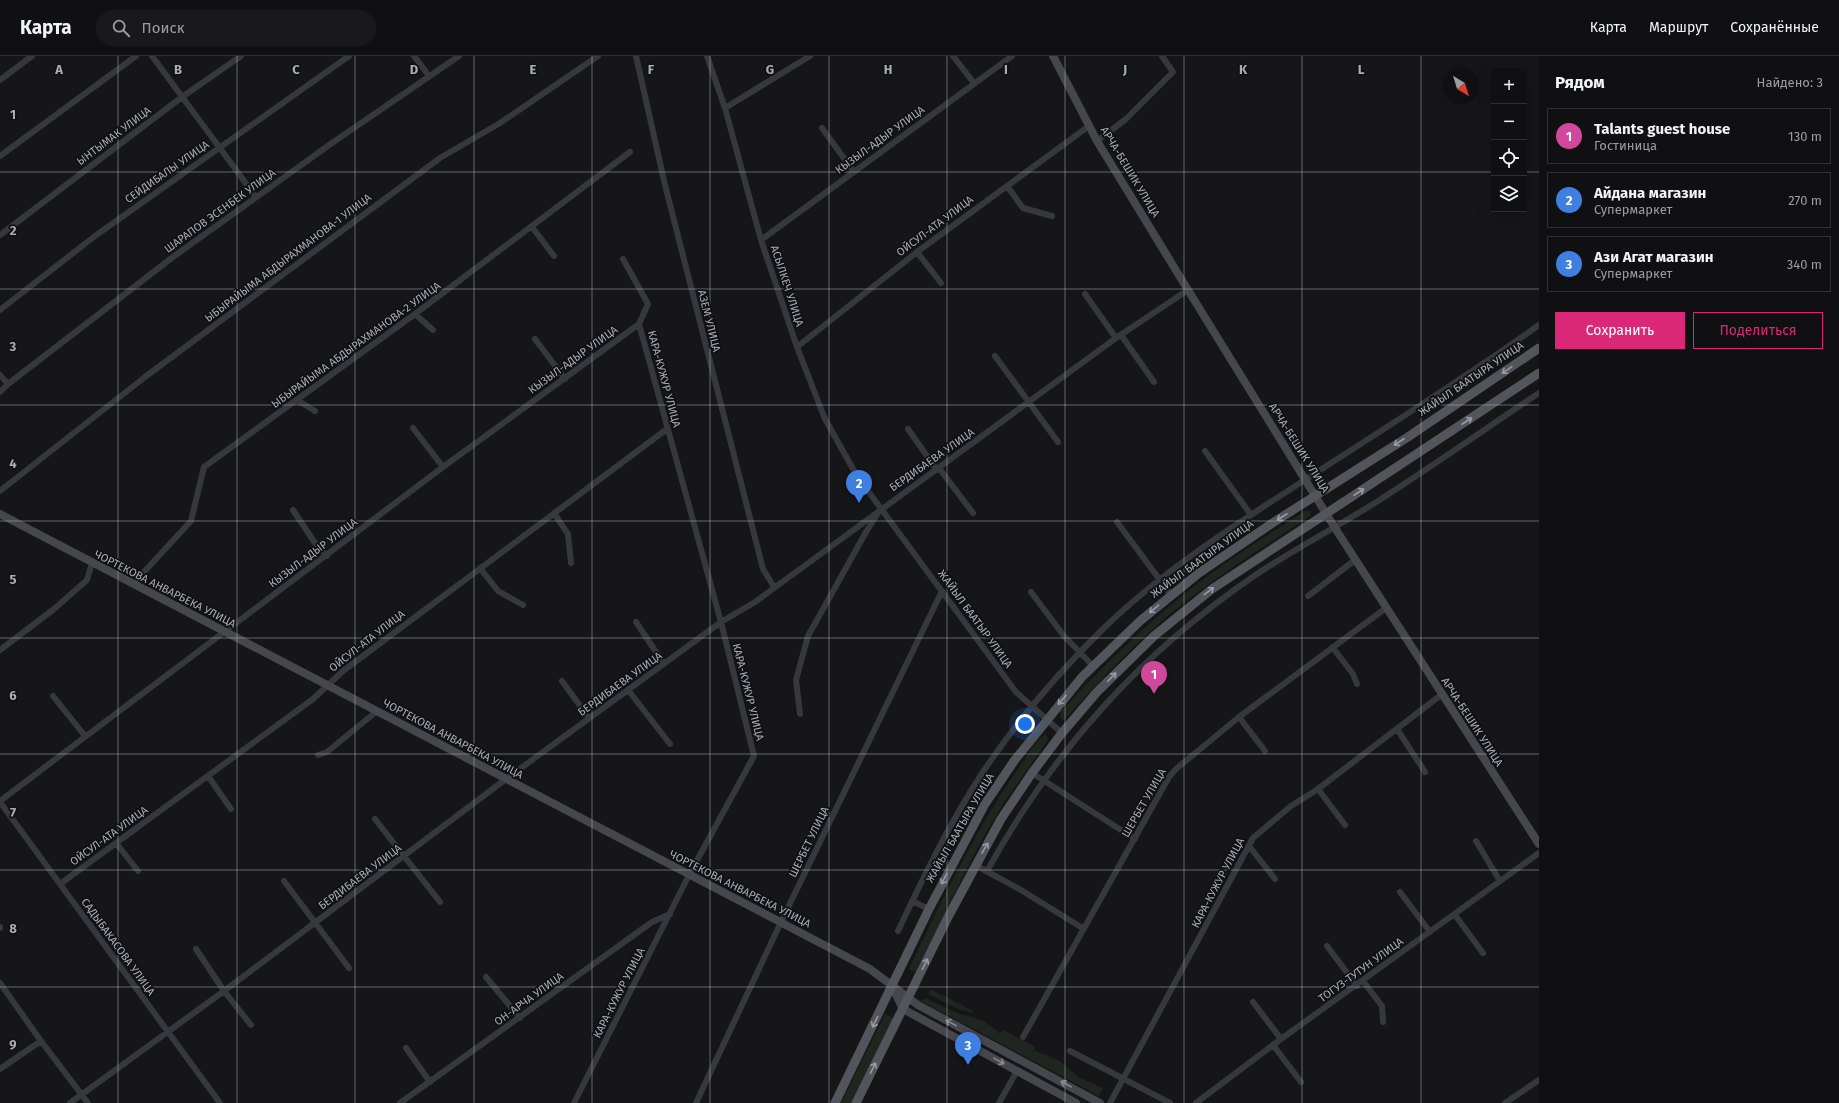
<!DOCTYPE html>
<html lang="ru">
<meta charset="utf-8">
<style>
:root{--surface:#101012;--page:#19191b;--text:#f1f3f6;--muted:#9c9d9f;--line:#303032;--accent:#db2777}
body{margin:0;font-family:"Fira Sans",sans-serif;background:var(--page);color:var(--text)}
.controls{position:absolute;right:12px;top:12px;display:grid;overflow:hidden;border-radius:0px;box-shadow:0 4px 16px #0002}
.controls button{width:36px;height:36px;display:grid;place-items:center;padding:0;border:0;border-bottom:1px solid var(--line);background:var(--surface);color:var(--text);font:20px sans-serif}
.compass{position:absolute;left:1443px;top:12px;width:36px;height:36px;border-radius:50%;background:var(--surface);box-shadow:0 4px 16px #0002;rotate:142deg}
.you{position:absolute;left:1025px;top:668px;width:14px;height:14px;margin:-10px;border:3px solid #fff;border-radius:50%;background:#1a73e8;box-shadow:0 0 0 6px #1a73e833}
.badge{display:grid;place-items:center;width:26px;height:26px;border-radius:50%;background:var(--accent);color:#fff;font-size:13px;font-weight:700}
.pin{position:absolute;translate:-50% -33px;filter:drop-shadow(0 1px 2px #0008)}
.pin::after{content:'';position:absolute;top:21px;width:14px;height:12px;background:inherit;clip-path:polygon(0 0,100% 0,50% 100%)}
.list{margin:0;padding:0;list-style:none}
h2{display:flex;justify-content:space-between;align-items:center;height:52px;margin:0;padding:0 16px;font-size:17px}
h2 small{font-size:13px;font-weight:400;color:var(--muted)}
.list li{display:grid;grid-template-columns:26px 1fr auto;gap:12px;align-items:center;box-sizing:border-box;height:56px;margin:0 8px 8px;padding:0 8px;border:1px solid var(--line);border-radius:0px}
.list b{display:block;font-size:15px;white-space:nowrap}
.list p{margin:0;font-size:13px;white-space:nowrap;color:var(--muted)}
.list em{font-size:13px;font-style:normal;color:var(--muted)}
.actions{display:flex;gap:8px;padding:12px 16px}
.actions a{flex:1;padding:9px 0;border:1px solid var(--accent);border-radius:0px;text-align:center;font-size:14px;color:var(--accent)}
.actions .main{background:var(--accent);color:#fff}
.icon{flex:none;width:22px;height:22px;fill:none;stroke:currentColor;stroke-width:2;stroke-linecap:round;stroke-linejoin:round}
.map{position:relative;flex:none;width:1539px;height:1047px;overflow:hidden}
header{display:flex;align-items:center;gap:24px;box-sizing:border-box;height:56px;padding:0 20px;background:var(--surface);border-bottom:1px solid var(--line)}
header strong{font-size:19px}
nav{display:flex;gap:22px;margin-inline-start:auto;font-size:14px}
.search{width:280px;height:36px;background:var(--page);display:flex;align-items:center;gap:10px;box-sizing:border-box;padding:0 14px;border-radius:22px;color:var(--muted);font-size:15px}
main{display:flex}
aside{flex:1;background:var(--surface)}
.map>svg:first-child{display:block}
.green{fill:#1e261f}
.lines{fill:none;stroke-linecap:round;stroke-linejoin:round}
.street{stroke:#37383d;stroke-width:6}
.secondary{stroke:#45474d;stroke-width:8}
.primary{stroke:#53555c;stroke-width:9}
.oneway{stroke:#979ba6}
.oneway2{stroke:#858993}
.grid{fill:none;stroke:#a8adb8;stroke-width:1;stroke-opacity:0.55}
.labels{text-anchor:middle;dominant-baseline:central;stroke-width:3.5;stroke-linejoin:round;paint-order:stroke}
.street-label{font-size:11px;fill:#a8adb8;stroke:#111113}
.grid-label{font-size:13px;text-anchor:middle;font-weight:bold;fill:#a8adb8;stroke:#111113;stroke-width:3.5;stroke-linejoin:round;paint-order:stroke}
</style>
<header>
<strong>Карта</strong>
<div class="search"><svg class="icon" aria-label="search" viewBox="0 0 24 24"><circle cx="10" cy="10" r="6"/><path d="M15 15l6 6"/></svg>Поиск</div>
<nav><a>Карта</a><a>Маршрут</a><a>Сохранённые</a></nav>
</header>
<main>
<div class="map">
<svg width="1539" height="1047" viewBox="0 0 1539 1047">
<rect width="100%" height="100%" fill="#161618"/>
<path class="green" d="M1305,455H1310L1311,457L1309,461C1264,490 1217,520 1175,554C1136,586 1101,623 1067,661L1063,664L1061,663L1060,656C1103,610 1147,567 1197,528C1231,502 1268,479 1305,455Z
M1047,679L1048,684L1003,748L980,787L915,916L909,913C944,840 978,768 1025,703C1030,695 1038,680 1047,679Z
M931,933L973,955V957L958,953L928,938Z
M925,942L957,957L982,964L1000,977L1004,974L1035,991L1034,994L1060,1005L1078,1021L1103,1032L1099,1040L921,945Z
M885,958L894,962L851,1047H841Z"/>
<g class="lines">
<path class="street" d="M152,0L256,141
M414,0L429,20
M636,0L665,129L763,513L774,531
M707,0L725,52L761,184L797,291L825,363L857,420L1016,636L1062,677
M953,0L974,27
M0,24L32,0
M725,52L810,0
M822,72L854,116
M1097,85L1126,63L1173,16L1162,0
M0,100L136,0
M1007,130L1023,152L1052,160
M532,171L554,200
M0,179L182,41L241,0
M761,184L1012,0
M917,196L941,227
M623,203L648,248L639,268
M1085,238L1116,282
M0,254L95,180L349,0
M415,258L433,274
M1121,279L1154,326
M535,283L565,323
M797,291L917,196L1089,70
M995,300L1058,386
M0,319L8,328
M0,336L8,328L173,201L332,87L459,0
M297,344L315,355
M413,372L443,411
M908,373L937,414
M1205,395L1251,459
M939,412L973,457
M0,435L145,321L440,102L500,67L598,0
M293,454L315,487L327,500
M554,457L568,478L571,507
M1117,466L1171,539
M480,512L498,535L523,549
M135,529L143,517L191,465L204,411L415,258L630,96
M1031,536L1064,580L1093,610
M1308,540L1355,504
M636,566L664,608
M1333,592L1353,618L1357,628
M0,594L54,553L87,524L92,507
M562,625L589,662
M628,634L670,688
M53,640L85,680
M800,658L796,624L808,580L866,476L878,457
M1239,661L1265,695
M1397,673L1425,716
M318,699L327,696L377,655
M1032,717L1135,783
M208,720L231,753
M1318,733L1345,769
M0,745L443,411L639,268
M0,746L220,1047
M375,763L440,846
M1476,785L1500,825
M116,787L138,815
M1249,790L1275,823
M975,809L1021,834L1084,873
M987,815C1054,694 1140,598 1254,520C1294,493 1337,471 1378,445C1433,410 1485,373 1539,337
M284,825L349,912
M60,828L313,643L343,615L667,373
M1400,836L1430,876
M912,845L929,853
M1455,859L1483,897
M0,872V871
M898,875C924,820 950,766 983,716C1017,665 1058,617 1102,574C1159,518 1227,474 1294,431C1376,378 1459,326 1539,269
M1327,890L1357,930
M196,893L224,935L251,969
M486,921L520,962
M1363,925L1382,950L1383,966
M0,927L41,985L88,1047
M1253,946L1281,983
M1023,981L1169,721L1176,713L1239,661L1386,552
M1273,989L1301,1026
M406,992L430,1026
M1070,995L1170,1047
M0,1013L41,985
M70,1047L224,935L506,723L721,566L755,546L1116,282L1188,234
M400,1047L652,866L670,858
M574,1047L689,819L754,700L721,566L639,268
M696,1047L781,866L942,535
M999,1047L1017,1015
M1110,1047L1253,782L1291,750L1318,733L1441,639
M1196,1047L1281,983L1539,797
M1505,1047L1539,1024"/>
<path class="secondary" d="M1053,0L1097,85L1188,234L1335,472L1539,788
M0,458L870,913L918,949L1100,1047
M893,933L903,953L1076,1047"/>
<path class="primary" d="M835,1047L929,853L985,748L1014,705L1082,621L1140,565L1199,517L1274,466L1408,381L1539,292
M856,1047L948,861L1001,763L1032,717L1062,677L1097,636L1154,580L1212,533L1539,317"/>
</g>
<defs><path id="oneway-shaft" d="M-6 0H5M1.5-3L5.5 0L1.5 3" fill="none" stroke-width="1.6" stroke-linecap="round" stroke-linejoin="round"/></defs>
<g class="oneway">
<use href="#oneway-shaft" transform="translate(1507 314) rotate(145)"/>
<use href="#oneway-shaft" transform="translate(1467 365) rotate(-33)"/>
<use href="#oneway-shaft" transform="translate(1399 386) rotate(147)"/>
<use href="#oneway-shaft" transform="translate(1359 436) rotate(-33)"/>
<use href="#oneway-shaft" transform="translate(1282 461) rotate(147)"/>
<use href="#oneway-shaft" transform="translate(1209 535) rotate(-37)"/>
<use href="#oneway-shaft" transform="translate(1154 553) rotate(140)"/>
<use href="#oneway-shaft" transform="translate(1112 621) rotate(-46)"/>
<use href="#oneway-shaft" transform="translate(1062 644) rotate(130)"/>
<use href="#oneway-shaft" transform="translate(985 792) rotate(-60)"/>
<use href="#oneway-shaft" transform="translate(944 823) rotate(117)"/>
<use href="#oneway-shaft" transform="translate(925 908) rotate(-64)"/>
<use href="#oneway-shaft" transform="translate(875 966) rotate(116)"/>
<use href="#oneway-shaft" transform="translate(873 1012) rotate(-64)"/>
</g>
<g class="oneway2">
<use href="#oneway-shaft" transform="translate(951 967) rotate(-152)"/>
<use href="#oneway-shaft" transform="translate(999 1005) rotate(29)"/>
<use href="#oneway-shaft" transform="translate(1066 1028) rotate(-151)"/>
</g>
<path class="grid" d="M118,0V1047M237,0V1047M355,0V1047M474,0V1047M592,0V1047M710,0V1047M829,0V1047M947,0V1047M1065,0V1047M1184,0V1047M1302,0V1047M1421,0V1047M0,116H1494M1524,116H1539M0,233H1539M0,349H1539M0,465H1539M0,582H1539M0,698H1539M0,814H1539M0,931H1539"/>
<g class="labels">
<g class="street-label">
<text transform="translate(114 80) rotate(-37)">ЫНТЫМАК УЛИЦА</text>
<text transform="translate(880 84) rotate(-36)">КЫЗЫЛ-АДЫР УЛИЦА</text>
<text transform="translate(167 116) rotate(-35)">СЕЙДИБАЛЫ УЛИЦА</text>
<text transform="translate(1130 116) rotate(59)">АРЧА-БЕШИК УЛИЦА</text>
<text transform="translate(220 155) rotate(-36)">ШАРАПОВ ЭСЕНБЕК УЛИЦА</text>
<text transform="translate(935 170) rotate(-37)">ОЙСУЛ-АТА УЛИЦА</text>
<text transform="translate(288 202) rotate(-37)">ЫБЫРАЙЫМА АБДЫРАХМАНОВА-1 УЛИЦА</text>
<text transform="translate(787 230) rotate(72)">АСЫЛКЕЧ УЛИЦА</text>
<text transform="translate(709 265) rotate(76)">АЗЕМ УЛИЦА</text>
<text transform="translate(356 289) rotate(-36)">ЫБЫРАЙЫМА АБДЫРАХМАНОВА-2 УЛИЦА</text>
<text transform="translate(573 304) rotate(-36)">КЫЗЫЛ-АДЫР УЛИЦА</text>
<text transform="translate(664 323) rotate(75)">КАРА-КУЖУР УЛИЦА</text>
<text transform="translate(1471 323) rotate(-34)">ЖАЙЫЛ БААТЫРА УЛИЦА</text>
<text transform="translate(1299 392) rotate(58)">АРЧА-БЕШИК УЛИЦА</text>
<text transform="translate(932 404) rotate(-35)">БЕРДИБАЕВА УЛИЦА</text>
<text transform="translate(313 497) rotate(-37)">КЫЗЫЛ-АДЫР УЛИЦА</text>
<text transform="translate(1202 503) rotate(-36)">ЖАЙЫЛ БААТЫРА УЛИЦА</text>
<text transform="translate(165 533) rotate(27)">ЧОРТЕКОВА АНВАРБЕКА УЛИЦА</text>
<text transform="translate(975 563) rotate(54)">ЖАЙЫЛ БААТЫР УЛИЦА</text>
<text transform="translate(367 585) rotate(-38)">ОЙСУЛ-АТА УЛИЦА</text>
<text transform="translate(620 628) rotate(-36)">БЕРДИБАЕВА УЛИЦА</text>
<text transform="translate(748 636) rotate(76)">КАРА-КУЖУР УЛИЦА</text>
<text transform="translate(1472 666) rotate(57)">АРЧА-БЕШИК УЛИЦА</text>
<text transform="translate(453 683) rotate(28)">ЧОРТЕКОВА АНВАРБЕКА УЛИЦА</text>
<text transform="translate(1144 747) rotate(-60)">ШЕРБЕТ УЛИЦА</text>
<text transform="translate(960 772) rotate(-60)">ЖАЙЫЛ БААТЫРА УЛИЦА</text>
<text transform="translate(109 780) rotate(-36)">ОЙСУЛ-АТА УЛИЦА</text>
<text transform="translate(809 786) rotate(-64)">ШЕРБЕТ УЛИЦА</text>
<text transform="translate(360 821) rotate(-37)">БЕРДИБАЕВА УЛИЦА</text>
<text transform="translate(1218 827) rotate(-62)">КАРА-КУЖУР УЛИЦА</text>
<text transform="translate(740 833) rotate(27)">ЧОРТЕКОВА АНВАРБЕКА УЛИЦА</text>
<text transform="translate(118 891) rotate(54)">САДЫБАКАСОВА УЛИЦА</text>
<text transform="translate(1361 914) rotate(-36)">ТОГУЗ-ТУТУН УЛИЦА</text>
<text transform="translate(619 937) rotate(-63)">КАРА-КУЖУР УЛИЦА</text>
<text transform="translate(529 943) rotate(-36)">ОН-АРЧА УЛИЦА</text>
</g>
</g>
<g class="grid-label">
<text x="59" y="18">A</text>
<text x="178" y="18">B</text>
<text x="296" y="18">C</text>
<text x="414" y="18">D</text>
<text x="533" y="18">E</text>
<text x="651" y="18">F</text>
<text x="770" y="18">G</text>
<text x="888" y="18">H</text>
<text x="1006" y="18">I</text>
<text x="1125" y="18">J</text>
<text x="1243" y="18">K</text>
<text x="1361" y="18">L</text>
<text x="13" y="63">1</text>
<text x="13" y="179">2</text>
<text x="13" y="295">3</text>
<text x="13" y="412">4</text>
<text x="13" y="528">5</text>
<text x="13" y="644">6</text>
<text x="13" y="761">7</text>
<text x="13" y="877">8</text>
<text x="13" y="993">9</text>
</g>
</svg>
<div class="controls">
<button>+</button>
<button>−</button>
<button><svg class="icon" aria-label="locate" viewBox="0 0 24 24"><circle cx="12" cy="12" r="6"/><path d="M12 2v4M12 18v4M2 12h4M18 12h4"/></svg></button>
<button><svg class="icon" aria-label="layers" viewBox="0 0 24 24"><path d="M12 4l9 5-9 5-9-5zM3 14l9 5 9-5"/></svg></button>
</div>
<svg class="compass" viewBox="-18 -18 36 36"><path d="M0-13l5 13h-10z" fill="#e53935"/><path d="M0 13l5-13h-10z" fill="#9c9d9f"/></svg>
<div class="you"></div>
<div class="pin badge" style="left:1154px;top:638px;background:#d1479c">1</div>
<div class="pin badge" style="left:859px;top:447px;background:#3f7fe0">2</div>
<div class="pin badge" style="left:968px;top:1009px;background:#3f7fe0">3</div>
</div>
<aside>
<h2>Рядом<small>Найдено: 3</small></h2>
<ul class="list">
<li><span class="badge" style="background:#d1479c">1</span><div><b>Talants guest house</b><p>Гостиница</p></div><em>130 m</em></li>
<li><span class="badge" style="background:#3f7fe0">2</span><div><b>Айдана магазин</b><p>Супермаркет</p></div><em>270 m</em></li>
<li><span class="badge" style="background:#3f7fe0">3</span><div><b>Ази Агат магазин</b><p>Супермаркет</p></div><em>340 m</em></li>
</ul>
<div class="actions"><a class="main">Сохранить</a><a>Поделиться</a></div>
</aside>
</main>
